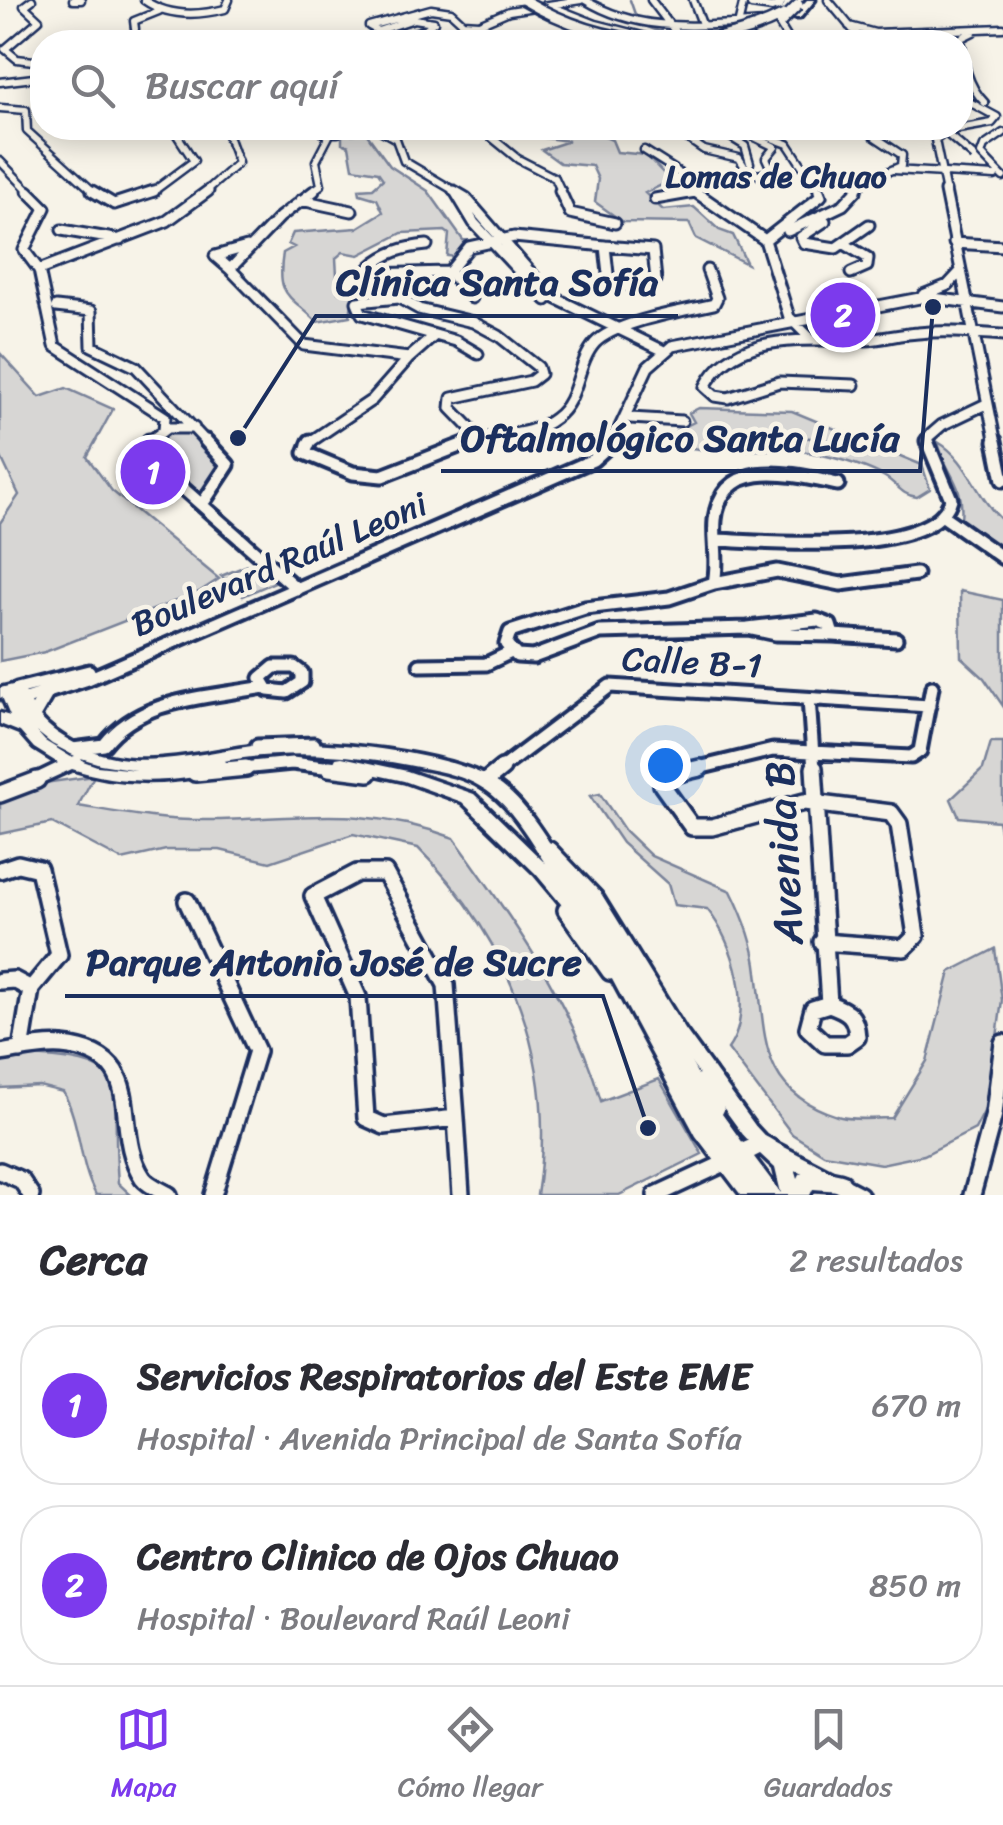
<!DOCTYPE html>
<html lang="es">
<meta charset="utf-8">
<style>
:root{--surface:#fff;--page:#f7f7f7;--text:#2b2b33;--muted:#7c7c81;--line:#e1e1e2;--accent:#7c3aed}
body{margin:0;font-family:Sriracha,sans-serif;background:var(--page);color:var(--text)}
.you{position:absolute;left:665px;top:765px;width:35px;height:35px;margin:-25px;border:8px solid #fff;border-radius:50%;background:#1a73e8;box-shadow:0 0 0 15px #1a73e833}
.badge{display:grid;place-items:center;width:65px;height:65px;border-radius:50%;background:var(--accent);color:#fff;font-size:32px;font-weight:700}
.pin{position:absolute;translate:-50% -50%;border:5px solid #fff;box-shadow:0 2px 10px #0006}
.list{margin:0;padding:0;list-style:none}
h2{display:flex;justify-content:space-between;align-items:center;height:130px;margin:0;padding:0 40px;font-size:42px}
h2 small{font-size:32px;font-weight:400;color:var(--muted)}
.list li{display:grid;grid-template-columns:65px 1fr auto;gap:30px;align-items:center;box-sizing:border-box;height:160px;margin:0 20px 20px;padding:0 20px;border:2px solid var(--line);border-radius:40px}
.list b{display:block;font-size:38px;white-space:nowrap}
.list p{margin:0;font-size:32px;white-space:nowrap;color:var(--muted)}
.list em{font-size:32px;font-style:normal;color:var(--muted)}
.icon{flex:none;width:55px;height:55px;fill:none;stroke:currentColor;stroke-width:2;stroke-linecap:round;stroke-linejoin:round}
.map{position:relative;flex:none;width:1003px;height:1195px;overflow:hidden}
.search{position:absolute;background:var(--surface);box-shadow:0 5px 25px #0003;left:30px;right:30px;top:30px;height:110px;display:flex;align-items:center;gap:25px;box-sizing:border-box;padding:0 35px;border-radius:40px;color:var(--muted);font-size:38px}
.sheet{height:490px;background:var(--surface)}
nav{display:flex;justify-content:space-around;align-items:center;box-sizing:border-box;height:140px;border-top:2px solid var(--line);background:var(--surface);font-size:28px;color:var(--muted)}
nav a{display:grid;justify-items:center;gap:5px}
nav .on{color:var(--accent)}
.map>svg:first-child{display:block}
.green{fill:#d7d6d4;stroke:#798299;stroke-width:2.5}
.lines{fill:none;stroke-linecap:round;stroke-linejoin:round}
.stream{stroke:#727c95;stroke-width:2.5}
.minor-far3-casing{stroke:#1b2f5e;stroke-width:11}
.minor-far2-casing{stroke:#1b2f5e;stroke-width:15}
.minor-far1-casing{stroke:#1b2f5e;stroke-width:19}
.minor-casing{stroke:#1b2f5e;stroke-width:22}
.major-casing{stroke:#1b2f5e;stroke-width:7}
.highway-casing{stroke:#1b2f5e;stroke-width:7}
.minor-far3{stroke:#f7f3e8;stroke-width:6}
.minor-far2{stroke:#f7f3e8;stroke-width:9}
.minor-far1{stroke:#f7f3e8;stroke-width:11}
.minor{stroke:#f7f3e8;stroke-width:15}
.major{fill:#f7f3e8;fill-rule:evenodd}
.highway{fill:#f7f3e8;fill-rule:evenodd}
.minor-bridge-casing{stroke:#1b2f5e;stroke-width:11;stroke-linecap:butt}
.highway-bridge-casing{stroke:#1b2f5e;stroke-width:14;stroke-linecap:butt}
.minor-bridge{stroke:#f7f3e8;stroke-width:6}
.highway-bridge{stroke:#f7f3e8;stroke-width:9}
.labels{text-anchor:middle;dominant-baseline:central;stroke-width:9;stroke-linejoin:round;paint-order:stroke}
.far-quarter-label{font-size:32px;font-weight:bold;fill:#1b2f5e;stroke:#f7f3e8}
.street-label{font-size:35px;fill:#1b2f5e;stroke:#f7f3e8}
.near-street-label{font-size:42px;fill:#1b2f5e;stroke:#f7f3e8}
.leader{fill:none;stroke:#1b2f5e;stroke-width:4}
.callout-dot{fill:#1b2f5e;stroke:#f7f3e8;stroke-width:4}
.callout-label{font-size:38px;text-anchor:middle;font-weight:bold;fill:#1b2f5e;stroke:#f7f3e8;stroke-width:9;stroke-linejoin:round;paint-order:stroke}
</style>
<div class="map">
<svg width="1003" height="1195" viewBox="0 0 1003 1195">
<rect width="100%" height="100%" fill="#f7f3e8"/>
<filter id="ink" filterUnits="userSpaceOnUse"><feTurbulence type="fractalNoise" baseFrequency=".01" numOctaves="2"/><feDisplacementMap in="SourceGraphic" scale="20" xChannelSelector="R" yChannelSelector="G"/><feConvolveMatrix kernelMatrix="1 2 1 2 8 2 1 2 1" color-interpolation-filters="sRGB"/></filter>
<g filter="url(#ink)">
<path class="green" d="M538,128H565L573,135L596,133L612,140L617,152L646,155L665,175L666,183L645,193L663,210L694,207L719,230L733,235L747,264L696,238L689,223L623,222L595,202L598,179L592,166L560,163L542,150L569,141L537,137Z
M366,133L390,166L428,191L463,240L482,241L456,257L447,256L449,234L445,231L402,233L359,255L343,252L336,258L338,292L383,290L386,294L352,302L350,316L317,322C289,294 276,297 283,253L294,247L288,244L293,233L357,228L383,212L377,199L360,194L359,189L373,188L383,179L378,172L353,168L349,146L342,143V135Z
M0,353L40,397L66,388L113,409L87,457L112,491L219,579L199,592L45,652L0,661V523L19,495L0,455Z
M699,408L792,411L922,465L930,489L917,497C901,495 898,485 885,477C866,466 840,459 818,454C773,444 730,456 686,447L676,431L694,422L689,413Z
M194,428L228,465L205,500L192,498L144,446L164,430Z
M938,442C969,460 976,498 1003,521V550L961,519C965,481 944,473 938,442Z
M253,563L275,582L243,596L221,576Z
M960,591L1003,600V706L984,678L961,657Z
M991,742H1003V845L998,821L959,817L951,799L983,769Z
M94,776L78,806C122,813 165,821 209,820C299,819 365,804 454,838C514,921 572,1002 601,1101L659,1079L702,1154L619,1195H537C558,1066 511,940 418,848L353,834L270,862L220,850H166L122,860L52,823L0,834V800L37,784Z
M600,794L625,831L651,856L731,891C744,917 754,943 757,972C766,1038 759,1091 837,1116C853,1121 875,1118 892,1118L927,1061L950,972L995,949L1002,1000L988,1104L975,1129L924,1155L881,1164L824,1154L792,1134L728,1049C755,1011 734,942 707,909L674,905L668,884L622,843L590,796Z
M12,1055C140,1061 109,1073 118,1183L131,1195H96C78,1162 81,1123 63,1092L39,1086L0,1088V1059Z"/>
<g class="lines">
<path class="stream" d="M630,0L636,17
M640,24L674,37
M755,37L762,42
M718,430L822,439L868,449
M719,435L728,433"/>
<defs>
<path id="minor-far3" d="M73,0H81
M144,0C168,17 197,16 225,9L229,0
M585,0C642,35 704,25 768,22
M651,0L683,42
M693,0L702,24
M744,0L739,21L752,42
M749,0L751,5L772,8L782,2
M782,0L776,19L790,42
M828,0L863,42
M548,5L596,24L658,40
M849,26L875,33L1003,28
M135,29L134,21L159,11
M973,32L961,38C964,63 967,85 985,103
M393,38L424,30L434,22L414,19L378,31L369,26L431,9L451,12L463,23L479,24L509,11L581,0
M569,42L600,28
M5,49L39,20L24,6L32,0
M5,49L17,59L42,62
M0,82L42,77
M0,108L26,110L27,131L95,193
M480,128L518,159L555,178L562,193
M672,128L704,150L739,158L748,172L758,175
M716,128L745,146L750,163
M333,130L338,133H323Z
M380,130L396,139L404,161L458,193
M1003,133L984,146L981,154L1003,177
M644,150L677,171L697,193
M0,161L31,193
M894,170L995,176
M758,175L772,171L766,158L775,147L744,132L745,128L788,144L820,193
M151,193L194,161L177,135L191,128
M204,193L238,163L225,128
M310,193L321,185L316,161L329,136
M688,193L695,192
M854,193L864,182L901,166L902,155L872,135
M946,193L935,140L947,131L992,123L997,117L960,97"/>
<path id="minor-far2" d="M28,191L45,208L24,250L39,270
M92,191L114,204L154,191
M454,191L466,198L551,296L662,350
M560,191L570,213L615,223
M694,191L765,240L789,317L809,337
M945,191L996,444
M456,193L474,223L546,300
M655,199L695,192
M301,200L352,211
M825,221L801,237L804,243L836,248L869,225
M62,230L120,240
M788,231L843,205L856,191
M765,240L821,196L819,191
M843,243L868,258L867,266L851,273
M954,243L1003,246
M605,246L653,250L656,280L638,287L609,283Z
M230,269L215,256L247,247
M39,270L167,221L208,191
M39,270L55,346L165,417L164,430
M449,272L472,298
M369,274L449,272L469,247L514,237L605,246
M368,288L370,267C387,252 405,247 427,245
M923,295L948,285L961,271
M56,307L91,311L92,346L136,367L208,444
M478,354L456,341L362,314L357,302L399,298L419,309L473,322L499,336L538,367L540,374L531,381L452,398L451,408L480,438
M409,358L434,336
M854,385L779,382L728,398L715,396L705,387C735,329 809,342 865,340C883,339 900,334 918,333C947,330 975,333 1003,335
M630,418L682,421
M146,444L167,428H194
M307,444L372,400L409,358L304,345L230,269L280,217L314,191
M465,444C494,433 530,438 555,418C580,400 576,364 595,343C616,321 685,311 714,304L717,298L707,270
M612,444L648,367L672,346L925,297L1003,307
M927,444V438L942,425L986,404"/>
<path id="minor-far1" d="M149,441L144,454L297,589
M310,441L305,453L353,473L382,476L472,441
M995,441L1003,480
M205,500L228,465L206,441
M943,516L1003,558
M718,540C766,542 936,558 951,499L927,441
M714,583C719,561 713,541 715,520C722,455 794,475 838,484
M817,620L830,625L833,635L776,634L748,628Z
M748,628L600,632L533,657L517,656L506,644L510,632L585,608L669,598L714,583L777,571L841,584L916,574
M833,635L896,639
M420,665L486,664L511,652
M274,667H294L302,673V682L287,692L268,690L261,678Z
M17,689L89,671
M809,699L814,770
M20,701L88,679L593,460L614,441
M257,746L314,744
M73,749L104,745C141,697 208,698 264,687
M222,770L292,763L348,770
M499,770L610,686L929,706
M690,770L773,750L911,757L920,751L932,687"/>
<path id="minor" d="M329,768L369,773
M700,768L670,775L662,785L692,827H712L804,802L891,813L899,824L916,936L904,948L822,942
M814,768L829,1004
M195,773L246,768
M486,781L502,768
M0,794L37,780
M549,850L595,898L679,1034L749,1130L762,1144L860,1195
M0,870L18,864L39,869L59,955L31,989L21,1050
M357,873H385L446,985L456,1118L384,1126L366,1118L358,997L313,896Z
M187,901L257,1051L213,1195
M566,910L610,972
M0,981L14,980L31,989
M829,1004C849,1011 856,1016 857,1037L847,1044H825L808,1028L813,1009Z
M0,1053C20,1050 43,1044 62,1046C152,1054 109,1128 143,1178C149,1186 161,1190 169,1195
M456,1118L461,1195
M0,1171L21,1180L31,1195
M656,1195L727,1162
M972,1195L994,1114L1003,1043"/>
<path id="major" d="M17,684L22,686L32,705L42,690H52L54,693L40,717C50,729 63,737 76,744C139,777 206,749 271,744C324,739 451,752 495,781C525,800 543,834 563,863C585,894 612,922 632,954C657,992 675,1035 698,1075L700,1069L707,1067L714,1069L724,1110L722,1114L743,1143L762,1135C782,1143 793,1158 798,1178L800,1174C813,1169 834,1171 847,1176L850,1182L847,1188L840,1191L813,1189L810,1195H741L696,1136L591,940L536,874L462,802L404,781L336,766L334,762L336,758L342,757L407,771L474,794L545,863C527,836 510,804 481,787C464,776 442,772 423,768C357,754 291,749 224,761L230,766L228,770C176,783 123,786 72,769L37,785L31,784L29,780L31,776L58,763L34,748L20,732L0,724V713L10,716L2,697L0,698V688ZM37,732L52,744L75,756L71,757L45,741ZM81,758L100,764L137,770L97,766L83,761ZM760,1154L775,1168L781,1193L754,1157Z"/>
<path id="highway" d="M786,0H794L788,15L784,17L780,15Z
M807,0H815L800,18H794V14Z"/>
</defs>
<use href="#minor-far3" class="minor-far3-casing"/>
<use href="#minor-far2" class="minor-far2-casing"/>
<use href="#minor-far1" class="minor-far1-casing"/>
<use href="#minor" class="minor-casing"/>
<use href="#major" class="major-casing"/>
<use href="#highway" class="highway-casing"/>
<use href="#minor-far3" class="minor-far3"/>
<use href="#minor-far2" class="minor-far2"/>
<use href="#minor-far1" class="minor-far1"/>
<use href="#minor" class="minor"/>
<use href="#major" class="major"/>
<use href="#highway" class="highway"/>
<defs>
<path id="minor-bridge" d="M940,128L974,157"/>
<path id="highway-bridge" d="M524,0C603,47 701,57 784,15
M780,23L798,5"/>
</defs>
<use href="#minor-bridge" class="minor-bridge-casing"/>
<use href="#highway-bridge" class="highway-bridge-casing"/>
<use href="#minor-bridge" class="minor-bridge"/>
<use href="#highway-bridge" class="highway-bridge"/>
</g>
</g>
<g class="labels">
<g class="far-quarter-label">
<text x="776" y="176">Lomas de Chuao</text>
</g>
<g class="street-label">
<text transform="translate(279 564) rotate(-23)">Boulevard Raúl Leoni</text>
<text transform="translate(692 662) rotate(3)">Calle B-1</text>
</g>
<g class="near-street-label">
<text transform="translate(784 853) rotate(-93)">Avenida B</text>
</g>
</g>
<path class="leader" d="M238 438L316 316H678M933 307L920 471H441M648 1128L603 996H65"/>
<g class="callout-dot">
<circle cx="238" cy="438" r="10"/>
<circle cx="933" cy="307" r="10"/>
<circle cx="648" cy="1128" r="10"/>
</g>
<g class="callout-label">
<text x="497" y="295">Clínica Santa Sofía</text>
<text x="680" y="451">Oftalmológico Santa Lucía</text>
<text x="334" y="975">Parque Antonio José de Sucre</text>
</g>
</svg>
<div class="you"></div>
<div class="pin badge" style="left:153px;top:472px">1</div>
<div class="pin badge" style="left:843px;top:315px">2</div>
<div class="search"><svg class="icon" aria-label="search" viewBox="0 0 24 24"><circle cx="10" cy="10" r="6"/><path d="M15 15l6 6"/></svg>Buscar aquí</div>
</div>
<section class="sheet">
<h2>Cerca<small>2 resultados</small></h2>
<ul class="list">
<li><span class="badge">1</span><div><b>Servicios Respiratorios del Este EME</b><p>Hospital · Avenida Principal de Santa Sofía</p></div><em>670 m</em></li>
<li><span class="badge">2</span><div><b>Centro Clinico de Ojos Chuao</b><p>Hospital · Boulevard Raúl Leoni</p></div><em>850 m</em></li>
</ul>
</section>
<nav>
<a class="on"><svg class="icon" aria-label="map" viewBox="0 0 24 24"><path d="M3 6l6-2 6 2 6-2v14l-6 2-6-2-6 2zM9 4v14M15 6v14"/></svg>Mapa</a>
<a><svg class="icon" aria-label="directions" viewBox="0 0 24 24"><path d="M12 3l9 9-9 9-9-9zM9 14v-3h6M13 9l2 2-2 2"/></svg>Cómo llegar</a>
<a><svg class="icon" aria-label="saved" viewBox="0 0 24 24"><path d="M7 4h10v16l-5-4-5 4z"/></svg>Guardados</a>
</nav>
